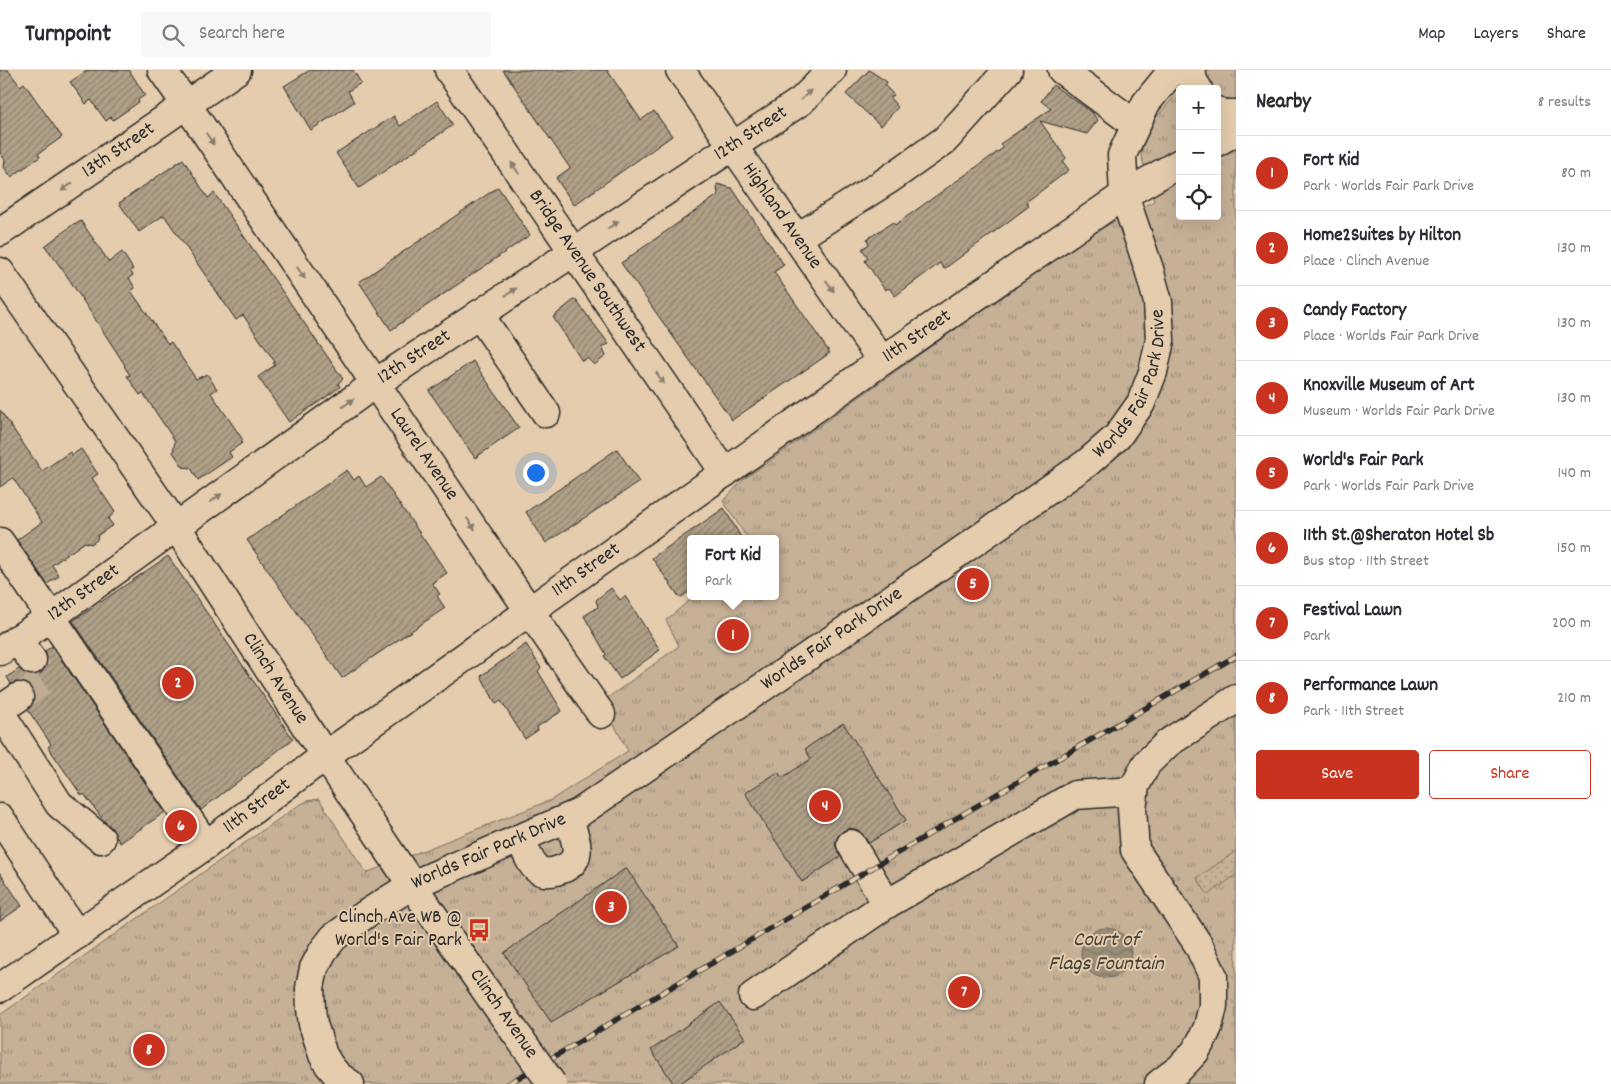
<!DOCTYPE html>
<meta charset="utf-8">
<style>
:root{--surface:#fff;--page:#f7f7f7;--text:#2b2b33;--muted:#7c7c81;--line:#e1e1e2;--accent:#c8321e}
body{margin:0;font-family:Dekko,sans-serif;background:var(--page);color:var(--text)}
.controls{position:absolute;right:15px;top:15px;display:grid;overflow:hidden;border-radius:5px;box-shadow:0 5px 20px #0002}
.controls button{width:45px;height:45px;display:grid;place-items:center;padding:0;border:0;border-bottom:1px solid var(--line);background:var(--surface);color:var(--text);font:25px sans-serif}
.you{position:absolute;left:535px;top:402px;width:18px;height:18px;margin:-12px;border:4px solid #fff;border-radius:50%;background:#1a73e8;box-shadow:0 0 0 8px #1a73e833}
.badge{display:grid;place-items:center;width:32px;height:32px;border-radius:50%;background:var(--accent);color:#fff;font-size:16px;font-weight:700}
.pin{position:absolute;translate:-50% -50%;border:2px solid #fff;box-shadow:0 1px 5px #0006}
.popup{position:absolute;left:687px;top:465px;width:92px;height:65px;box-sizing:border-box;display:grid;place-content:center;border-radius:5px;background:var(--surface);filter:drop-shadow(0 1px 4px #0005);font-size:16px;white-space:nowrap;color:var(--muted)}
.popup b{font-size:19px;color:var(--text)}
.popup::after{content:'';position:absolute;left:50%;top:100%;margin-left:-10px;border:10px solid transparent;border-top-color:var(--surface)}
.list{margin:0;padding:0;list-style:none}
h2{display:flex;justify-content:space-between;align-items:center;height:65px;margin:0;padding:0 20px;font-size:21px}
h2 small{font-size:16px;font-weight:400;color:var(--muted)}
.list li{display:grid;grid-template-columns:32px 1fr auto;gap:15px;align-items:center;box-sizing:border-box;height:75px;padding:0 20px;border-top:1px solid var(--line)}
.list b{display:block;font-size:19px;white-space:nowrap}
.list p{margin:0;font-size:16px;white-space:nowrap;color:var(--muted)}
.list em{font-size:16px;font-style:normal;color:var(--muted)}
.actions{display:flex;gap:10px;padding:15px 20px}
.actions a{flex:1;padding:11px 0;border:1px solid var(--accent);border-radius:5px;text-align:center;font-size:18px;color:var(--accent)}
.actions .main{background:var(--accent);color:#fff}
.icon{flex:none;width:28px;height:28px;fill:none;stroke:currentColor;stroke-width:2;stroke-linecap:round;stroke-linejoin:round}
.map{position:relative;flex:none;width:1236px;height:1014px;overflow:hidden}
header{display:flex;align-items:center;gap:30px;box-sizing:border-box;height:70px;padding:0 25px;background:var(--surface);border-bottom:1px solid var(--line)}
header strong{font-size:24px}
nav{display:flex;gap:28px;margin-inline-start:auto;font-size:18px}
.search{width:350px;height:45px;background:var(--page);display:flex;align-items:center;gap:12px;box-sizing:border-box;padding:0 18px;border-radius:5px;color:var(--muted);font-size:19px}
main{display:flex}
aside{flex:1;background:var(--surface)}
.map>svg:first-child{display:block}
.park{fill:url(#park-tufts);stroke:#786e61}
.garden{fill:url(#garden-dots);stroke:#786e61}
.water{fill:url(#water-waves);stroke:#6e665a}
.building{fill:url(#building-hatch);stroke:#2b2b2b}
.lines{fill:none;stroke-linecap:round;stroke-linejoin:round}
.minor-tunnel{stroke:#bfac92;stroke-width:28;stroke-dasharray:28 14;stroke-linecap:butt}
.minor-casing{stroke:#2b2b2b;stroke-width:31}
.minor{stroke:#e4ccac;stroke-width:28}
.rail-casing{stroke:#2b2b2b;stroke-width:5.5}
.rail{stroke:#e4ccac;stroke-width:4;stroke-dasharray:11;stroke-linecap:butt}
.minor-bridge-casing{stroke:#2b2b2b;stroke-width:31;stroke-linecap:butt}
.minor-bridge{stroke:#e4ccac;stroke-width:28}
.oneway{fill:#887c6c}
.labels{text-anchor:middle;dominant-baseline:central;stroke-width:4;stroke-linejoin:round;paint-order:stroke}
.street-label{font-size:20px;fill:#2b2b2b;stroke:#e4ccac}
.poi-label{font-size:20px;fill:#2b2b2b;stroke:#e4ccac;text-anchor:end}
.water-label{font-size:21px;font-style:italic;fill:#413f3b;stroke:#e4ccac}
</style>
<header>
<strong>Turnpoint</strong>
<div class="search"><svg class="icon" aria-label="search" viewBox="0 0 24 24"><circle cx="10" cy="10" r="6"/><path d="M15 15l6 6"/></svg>Search here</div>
<nav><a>Map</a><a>Layers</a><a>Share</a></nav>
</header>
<main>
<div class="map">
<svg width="1236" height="1014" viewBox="0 0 1236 1014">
<defs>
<pattern id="park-tufts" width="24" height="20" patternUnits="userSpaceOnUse" patternTransform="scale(1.25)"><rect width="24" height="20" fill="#c6b197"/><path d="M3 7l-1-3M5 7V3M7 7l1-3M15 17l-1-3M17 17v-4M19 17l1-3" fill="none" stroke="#a1907b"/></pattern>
<pattern id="garden-dots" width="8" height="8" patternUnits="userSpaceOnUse" patternTransform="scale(1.25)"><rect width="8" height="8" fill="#c6b197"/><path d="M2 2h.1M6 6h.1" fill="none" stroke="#a1907b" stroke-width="1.8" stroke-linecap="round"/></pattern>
<pattern id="water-waves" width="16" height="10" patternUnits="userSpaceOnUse" patternTransform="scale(1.25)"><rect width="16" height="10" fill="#9a8d79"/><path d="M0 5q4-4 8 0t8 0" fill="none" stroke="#7e7363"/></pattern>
<pattern id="building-hatch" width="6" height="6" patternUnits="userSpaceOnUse" patternTransform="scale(1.25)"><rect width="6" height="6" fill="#b0a088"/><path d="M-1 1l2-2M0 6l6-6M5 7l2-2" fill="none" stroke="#8f836f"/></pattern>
</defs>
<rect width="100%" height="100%" fill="#e4ccac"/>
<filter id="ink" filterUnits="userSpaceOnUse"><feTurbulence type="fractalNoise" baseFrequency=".02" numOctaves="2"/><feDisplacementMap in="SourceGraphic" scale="10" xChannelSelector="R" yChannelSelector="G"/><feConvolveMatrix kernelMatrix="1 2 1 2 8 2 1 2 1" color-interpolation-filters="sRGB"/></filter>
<g filter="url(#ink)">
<path class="park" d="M1197,0H1236V1014H0V945L296,737L307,731L319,729L366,803L551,730L628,681L602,632L679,576L666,550L695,526H776V469H748L723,431L744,409L1085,167L1154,131L1141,85L1146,59L1180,20V146H1217V19H1181Z"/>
<path class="garden" d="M1236,781V805L1208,825L1197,808Z"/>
<path class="water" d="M1081 883a25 25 0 1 1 50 0a25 25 0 1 1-50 0Z"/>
<path class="building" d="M0,0H8L20,16L24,13L62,67L38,84L40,87L11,107L4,97L5,90L0,83Z
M88,0H129L145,25L138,30L139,32L113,50L111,47L106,51L91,30L86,34L70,12Z
M310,0H353L361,13L348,21L354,32L311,60L284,16Z
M503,0H607L641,50L654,41L672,66L574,135L556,108L570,98Z
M869,0L887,12L885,16L894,25L890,28L898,37L881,56L846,24Z
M1053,15L1093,43V44L1098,50L1087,64L1040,51L1066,88L1063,92L1069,100L1026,132L1029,136L944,199L940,193L895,226L889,218L885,220L865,191L868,187L862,179L869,174L867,169L893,152L895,155L1003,78L1000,74L1051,39L1041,31Z
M437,31L453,55L359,118L336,83L394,46L400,56Z
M183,89L208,128L214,123L343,309L338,313L340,317L326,327L289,352L258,307L275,295L273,293L275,292L243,245L236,250L164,145L139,162L119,133Z
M717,114L732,118L784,195L774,202L830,283L732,350L621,193L718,125Z
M498,117L530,165L391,260L359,212Z
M81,151L109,192L122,182L133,199L130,201L133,205L129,208L135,218L131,221L168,274L171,272L196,309L207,304L217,319L211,323L243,370L241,371L242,373L229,382L232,387L198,410L191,398L183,397L173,382L175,371L143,323L140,325L127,306L130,305L124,296L125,295L65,203L45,176L75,153L76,154Z
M575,229L609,274L602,277L606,286L594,295L587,288L582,291L553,247Z
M473,291L519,358L475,388L429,321Z
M0,340L42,401L70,382L72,385L81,379L98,404L92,408L115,442L108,449L113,455L98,465L97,470L91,474L85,472L52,495L59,506L47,514L17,470L42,452L13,408L0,417Z
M617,379L639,412L546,473L526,442Z
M347,400L354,410L359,406L366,417L381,407L447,503L432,513L440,524L437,526L445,538L342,608L247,470Z
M724,438L742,469H690V521L680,528L652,488Z
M168,486L293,669L201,740L73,551Z
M611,518L620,530L625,526L660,580L620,609L604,586L606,584L584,546L598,537L596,530Z
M526,574L541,598L538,601L562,641L537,657L538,660L525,669L501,631L496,634L481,606Z
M52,576L165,742L120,773L111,757L104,751L84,724L82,726L48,677L51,674L28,640L33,633L35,626L32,619L25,613L18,611L11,614L7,607L19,599L26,604L33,606L41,603L46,596L47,588L45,581Z
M843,653L906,750L869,773L858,760L850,758L843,761L838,766L835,774L840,787L802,812L745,723L778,702L782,708L811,689L805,679Z
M626,798L679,876L551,952L504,883Z
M0,803L22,836L0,851Z
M720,932L745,968L679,1014H674L651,980Z"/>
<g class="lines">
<path class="minor-tunnel" d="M19,627L45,610L32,590"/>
<defs>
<g id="minor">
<path id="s1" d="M162,0L197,50L530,542L601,644"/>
<path id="s2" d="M449,0L725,403"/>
<path id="s3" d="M680,0L882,291"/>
<path d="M1062,0L1136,55"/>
<path d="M1191,0L1193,11L1198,19"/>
<path d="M1217,41L1225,44H1236"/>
<path d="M1217,72L1236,61"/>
<path id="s4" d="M0,162L237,0"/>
<path d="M797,168L888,110L945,70L1008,0"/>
<path id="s5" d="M0,202L176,456L312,666L412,815L491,928"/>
<path d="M479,244L546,343"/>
<path d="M0,472L206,775"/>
<path d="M17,569L32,590"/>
<path id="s6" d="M0,581L51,547L376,313L801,31L832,0"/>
<path d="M0,640L19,627"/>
<path d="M0,642L59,734L101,769"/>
<path d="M0,748L77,865"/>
<path d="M520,768C525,778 529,792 537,799C542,803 550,803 556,801C587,793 576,770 568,748"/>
<path d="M851,774L887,834"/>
<path id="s7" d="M0,918L206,775L325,686L882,291L1124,125L1180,93"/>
<path d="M753,926L887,834L1075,725L1134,721"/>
<path id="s8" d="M350,1014L338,1006L329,995L323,985L313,954L311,939L310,918L314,898L323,881L334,867L366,844L412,815L579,743L944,493L1087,393L1117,367L1141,333L1153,302L1160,270L1158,232L1149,199L1124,125L1122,85L1146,33L1173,0"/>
<path d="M1159,1014L1179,999L1195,982L1202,970L1208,957L1213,936V906L1198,874L1135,780L1132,739L1135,716L1147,693L1168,673L1236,629"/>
</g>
</defs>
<use href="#minor" class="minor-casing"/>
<use href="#minor" class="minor"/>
<defs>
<path id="rail" d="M508,1014L1002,721L1236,586"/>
</defs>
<use href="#rail" class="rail-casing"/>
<use href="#rail" class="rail"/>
<defs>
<path id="minor-bridge" d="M491,928L552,1014"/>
</defs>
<use href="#minor-bridge" class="minor-bridge-casing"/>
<use href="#minor-bridge" class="minor-bridge"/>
</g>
<defs><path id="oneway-solid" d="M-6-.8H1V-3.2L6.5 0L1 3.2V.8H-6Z" transform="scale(1.25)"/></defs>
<g class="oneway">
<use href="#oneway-solid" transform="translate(806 25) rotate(-44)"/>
<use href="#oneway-solid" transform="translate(210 69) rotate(56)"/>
<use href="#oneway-solid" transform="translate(515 98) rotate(-124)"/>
<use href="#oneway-solid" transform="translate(67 117) rotate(146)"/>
<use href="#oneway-solid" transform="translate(613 155) rotate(-34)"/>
<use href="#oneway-solid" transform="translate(301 203) rotate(56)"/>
<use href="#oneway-solid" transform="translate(830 216) rotate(55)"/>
<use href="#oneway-solid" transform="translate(511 222) rotate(-34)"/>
<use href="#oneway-solid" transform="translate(660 308) rotate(55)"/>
<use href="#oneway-solid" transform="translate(348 333) rotate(-36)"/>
<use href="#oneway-solid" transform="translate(216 428) rotate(-36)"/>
<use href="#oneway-solid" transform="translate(471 454) rotate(56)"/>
</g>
</g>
<defs>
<symbol id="bus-bare" viewBox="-9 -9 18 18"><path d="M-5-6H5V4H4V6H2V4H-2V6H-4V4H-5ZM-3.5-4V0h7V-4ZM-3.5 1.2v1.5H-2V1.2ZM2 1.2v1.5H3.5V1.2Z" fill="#c8321e" stroke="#e4ccac" stroke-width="2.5" paint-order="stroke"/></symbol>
</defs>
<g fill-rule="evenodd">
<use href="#bus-bare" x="463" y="844" width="32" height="32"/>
</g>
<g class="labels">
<g class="street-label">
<text stroke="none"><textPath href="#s6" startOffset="912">12th Street</textPath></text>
<text stroke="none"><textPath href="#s4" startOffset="144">13th Street</textPath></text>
<text stroke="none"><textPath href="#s3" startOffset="178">Highland Avenue</textPath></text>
<text stroke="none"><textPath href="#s2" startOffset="244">Bridge Avenue Southwest</textPath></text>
<text stroke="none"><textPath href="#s7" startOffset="1125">11th Street</textPath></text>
<text stroke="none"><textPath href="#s6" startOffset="508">12th Street</textPath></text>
<text stroke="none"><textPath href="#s8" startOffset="1154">Worlds Fair Park Drive</textPath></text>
<text stroke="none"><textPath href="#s1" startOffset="465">Laurel Avenue</textPath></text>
<text stroke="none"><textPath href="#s7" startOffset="720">11th Street</textPath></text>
<text stroke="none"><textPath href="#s6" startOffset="102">12th Street</textPath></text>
<text stroke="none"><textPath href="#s8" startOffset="749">Worlds Fair Park Drive</textPath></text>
<text stroke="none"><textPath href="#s5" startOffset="491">Clinch Avenue</textPath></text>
<text stroke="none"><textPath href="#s7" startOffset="315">11th Street</textPath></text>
<text stroke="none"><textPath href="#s8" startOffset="344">Worlds Fair Park Drive</textPath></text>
<text transform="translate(503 944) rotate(55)">Clinch Avenue</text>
</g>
<g class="poi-label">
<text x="462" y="848">Clinch Ave WB @<tspan x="462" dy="23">World's Fair Park</tspan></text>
</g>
<g class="water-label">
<text x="1106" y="871">Court of<tspan x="1106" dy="24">Flags Fountain</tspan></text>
</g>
</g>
</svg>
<div class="controls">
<button>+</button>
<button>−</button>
<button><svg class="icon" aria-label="locate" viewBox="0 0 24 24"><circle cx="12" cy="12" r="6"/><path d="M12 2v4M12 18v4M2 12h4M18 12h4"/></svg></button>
</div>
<div class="you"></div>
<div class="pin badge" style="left:733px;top:565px">1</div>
<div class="popup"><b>Fort Kid</b>Park</div>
<div class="pin badge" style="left:178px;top:613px">2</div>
<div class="pin badge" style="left:611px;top:837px">3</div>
<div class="pin badge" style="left:825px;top:736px">4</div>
<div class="pin badge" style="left:973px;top:514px">5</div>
<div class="pin badge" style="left:181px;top:756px">6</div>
<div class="pin badge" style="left:964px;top:922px">7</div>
<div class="pin badge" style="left:149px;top:980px">8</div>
</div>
<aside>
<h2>Nearby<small>8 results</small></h2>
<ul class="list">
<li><span class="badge">1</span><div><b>Fort Kid</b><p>Park · Worlds Fair Park Drive</p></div><em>80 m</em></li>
<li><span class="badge">2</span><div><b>Home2Suites by Hilton</b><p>Place · Clinch Avenue</p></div><em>130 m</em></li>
<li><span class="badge">3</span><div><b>Candy Factory</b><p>Place · Worlds Fair Park Drive</p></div><em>130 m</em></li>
<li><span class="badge">4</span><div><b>Knoxville Museum of Art</b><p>Museum · Worlds Fair Park Drive</p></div><em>130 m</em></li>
<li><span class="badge">5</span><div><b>World's Fair Park</b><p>Park · Worlds Fair Park Drive</p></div><em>140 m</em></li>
<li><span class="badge">6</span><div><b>11th St.@Sheraton Hotel Sb</b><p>Bus stop · 11th Street</p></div><em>150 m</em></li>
<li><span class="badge">7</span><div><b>Festival Lawn</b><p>Park</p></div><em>200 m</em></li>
<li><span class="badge">8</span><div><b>Performance Lawn</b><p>Park · 11th Street</p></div><em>210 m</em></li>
</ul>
<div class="actions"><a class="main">Save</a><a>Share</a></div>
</aside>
</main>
